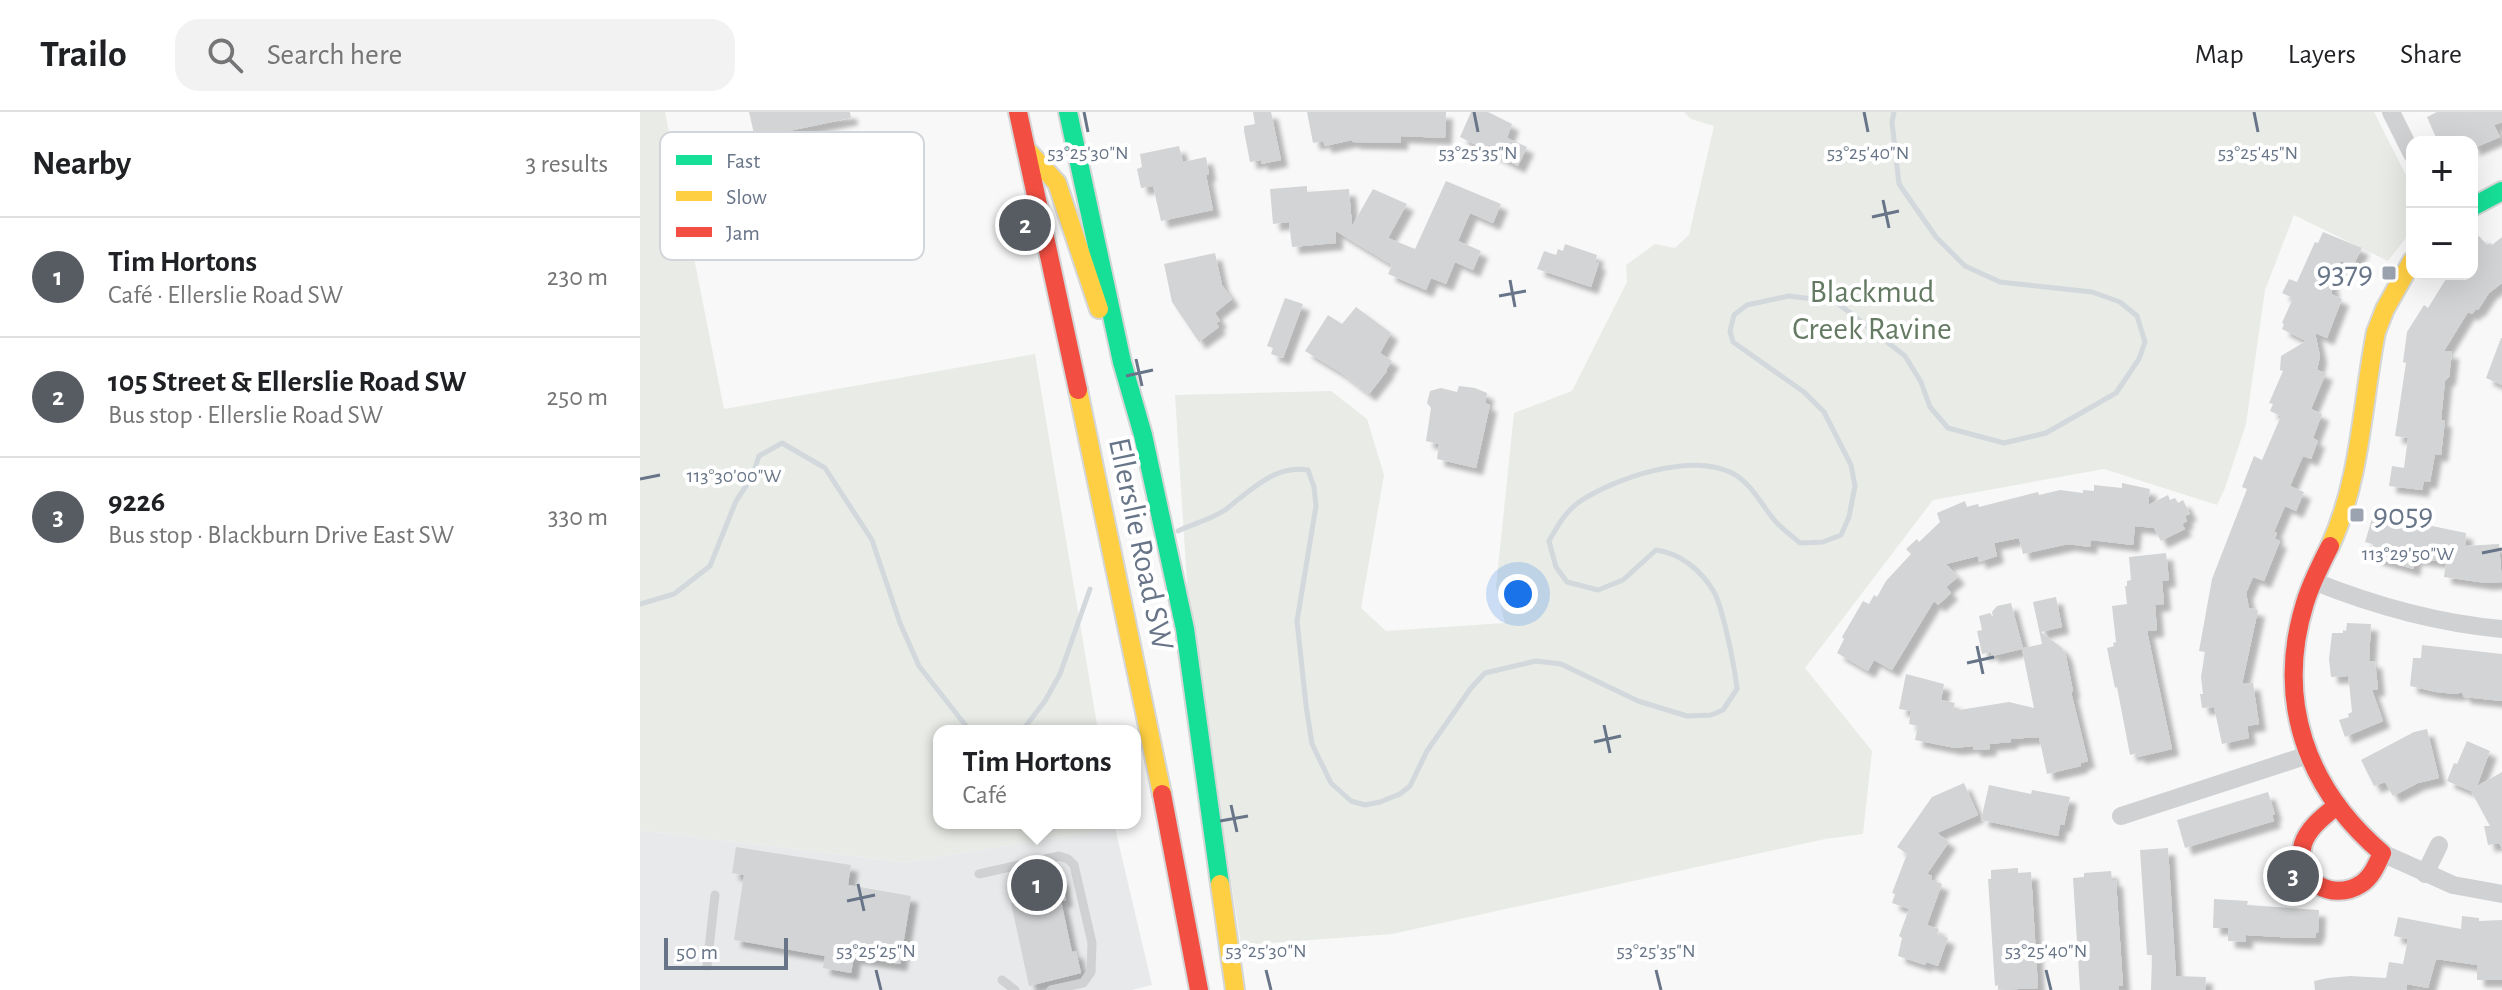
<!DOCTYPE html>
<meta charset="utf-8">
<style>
:root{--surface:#fff;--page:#f2f2f2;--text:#202124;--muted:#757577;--line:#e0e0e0;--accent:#575c63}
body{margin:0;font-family:"Alegreya Sans",sans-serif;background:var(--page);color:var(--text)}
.controls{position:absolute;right:24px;top:24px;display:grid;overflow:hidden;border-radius:16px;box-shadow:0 8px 32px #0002}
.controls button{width:72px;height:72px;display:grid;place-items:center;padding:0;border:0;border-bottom:2px solid var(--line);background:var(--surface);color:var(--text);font:40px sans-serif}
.scale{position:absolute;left:24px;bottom:20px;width:124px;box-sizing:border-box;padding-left:8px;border:4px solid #687588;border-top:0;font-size:22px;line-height:28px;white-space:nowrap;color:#687588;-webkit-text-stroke:6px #fff;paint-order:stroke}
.you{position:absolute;left:878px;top:482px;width:28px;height:28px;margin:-20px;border:6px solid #fff;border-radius:50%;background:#1a73e8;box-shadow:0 0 0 12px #1a73e833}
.badge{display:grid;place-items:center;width:52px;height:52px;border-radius:50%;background:var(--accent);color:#fff;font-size:26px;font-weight:700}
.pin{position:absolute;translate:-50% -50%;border:4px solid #fff;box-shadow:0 2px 8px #0006}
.popup{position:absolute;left:293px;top:613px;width:208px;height:104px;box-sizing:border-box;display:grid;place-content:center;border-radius:16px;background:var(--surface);filter:drop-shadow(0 2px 6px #0005);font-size:26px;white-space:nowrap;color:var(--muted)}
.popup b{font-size:30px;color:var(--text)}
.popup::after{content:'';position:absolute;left:50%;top:100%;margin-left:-16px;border:16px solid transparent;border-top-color:var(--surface)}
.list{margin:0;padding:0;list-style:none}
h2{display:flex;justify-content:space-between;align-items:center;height:104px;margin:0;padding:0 32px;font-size:34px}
h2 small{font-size:26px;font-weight:400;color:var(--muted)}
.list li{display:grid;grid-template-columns:52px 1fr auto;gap:24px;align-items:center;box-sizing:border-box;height:120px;padding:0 32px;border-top:2px solid var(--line)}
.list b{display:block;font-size:30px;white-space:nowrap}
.list p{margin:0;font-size:26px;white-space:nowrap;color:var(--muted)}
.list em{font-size:26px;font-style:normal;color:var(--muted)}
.icon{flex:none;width:44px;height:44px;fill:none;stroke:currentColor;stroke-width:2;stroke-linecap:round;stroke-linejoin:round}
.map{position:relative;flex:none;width:1862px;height:878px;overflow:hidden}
header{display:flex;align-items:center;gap:48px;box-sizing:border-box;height:112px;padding:0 40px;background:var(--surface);border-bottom:2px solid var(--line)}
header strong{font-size:38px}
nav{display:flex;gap:44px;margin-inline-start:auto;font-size:28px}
.search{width:560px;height:72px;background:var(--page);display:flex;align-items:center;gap:20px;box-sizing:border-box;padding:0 28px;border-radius:24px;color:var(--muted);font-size:30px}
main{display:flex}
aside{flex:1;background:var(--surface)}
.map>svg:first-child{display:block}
.built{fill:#e8e9ea}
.green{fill:#e8ebe6}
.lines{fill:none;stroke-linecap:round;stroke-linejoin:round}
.stream{stroke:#d2d8dc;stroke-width:5}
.building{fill:#d3d4d5;filter:url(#shadow)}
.fast-casing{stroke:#d5d6d7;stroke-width:22}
.slow-casing{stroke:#d5d6d7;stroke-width:22}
.jam-casing{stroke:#d5d6d7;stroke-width:22}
.lane{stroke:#d0d1d3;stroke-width:9}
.street{stroke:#d0d1d3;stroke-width:18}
.fast{stroke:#16e098;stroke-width:18}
.slow{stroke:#ffcf43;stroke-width:18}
.jam{stroke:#f24e42;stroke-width:18}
.ticks{fill:none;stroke:#687588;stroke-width:3}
.poi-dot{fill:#9aa3af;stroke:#fff;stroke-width:3}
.labels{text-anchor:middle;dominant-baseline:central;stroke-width:8;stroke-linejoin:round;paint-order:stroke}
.poi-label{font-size:32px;fill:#687588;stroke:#fff;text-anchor:end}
.park-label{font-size:32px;fill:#647a63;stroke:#fff}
.street-label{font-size:32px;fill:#687588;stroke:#fff}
.key{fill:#fff;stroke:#d2d6db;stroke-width:2}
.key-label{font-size:22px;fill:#687588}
.ticks-label{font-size:20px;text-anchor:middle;fill:#687588;stroke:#fff;stroke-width:8;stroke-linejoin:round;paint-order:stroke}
</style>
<header>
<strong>Trailo</strong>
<div class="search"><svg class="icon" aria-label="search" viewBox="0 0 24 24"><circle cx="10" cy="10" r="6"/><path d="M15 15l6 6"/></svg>Search here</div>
<nav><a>Map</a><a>Layers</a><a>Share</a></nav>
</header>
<main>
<aside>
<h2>Nearby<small>3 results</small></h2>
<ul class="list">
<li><span class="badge">1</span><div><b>Tim Hortons</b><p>Café · Ellerslie Road SW</p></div><em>230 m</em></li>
<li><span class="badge">2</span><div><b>105 Street &amp; Ellerslie Road SW</b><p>Bus stop · Ellerslie Road SW</p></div><em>250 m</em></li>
<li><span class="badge">3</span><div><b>9226</b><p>Bus stop · Blackburn Drive East SW</p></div><em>330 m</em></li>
</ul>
</aside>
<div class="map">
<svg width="1862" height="878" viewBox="0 0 1862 878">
<defs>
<filter id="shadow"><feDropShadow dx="7" dy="7" stdDeviation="2" flood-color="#0004"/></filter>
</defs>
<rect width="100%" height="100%" fill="#f8f8f8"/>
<path class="built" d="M475,716L512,873L492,878H0V718L264,750Z"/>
<path class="green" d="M0,0H25L84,297L395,242L458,619H299V711H474L475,716L264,750L0,718Z
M1044,0H1734L1772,75V118L1748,149L1654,103L1625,178L1606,312L1585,376L1577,393L1464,357L1293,388L1165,556L1232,639L1223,722L1185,727L752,822L601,833L549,501L535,283L691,279L727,307L744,363L721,496L746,519L865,511L856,475L874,301L932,279L987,170L986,153L1015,132L1035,136L1049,123L1074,14L1051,7Z"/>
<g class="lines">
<path class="stream" d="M538,419C553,412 572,407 585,398C610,379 635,352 668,358L674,375L676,394L657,509L666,593L672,632L691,671L711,689L725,693L740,690L760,682L770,674L787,639L831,576L845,561L896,549L921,552L998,589L1047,604L1071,603L1083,598L1097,577C1095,557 1083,496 1074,480C1061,458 1040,441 1016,438L983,468L958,478L927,470L916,455L909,429C917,415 925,400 939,390C975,366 1051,340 1092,361C1113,372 1122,395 1137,411C1144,418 1153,425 1160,431L1183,430L1201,423L1209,405L1215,374L1211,353L1184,300L1164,280L1093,230L1090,219L1094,203L1107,193L1149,184L1196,190L1265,244L1281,270L1290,295L1308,316L1364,331L1406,321L1476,281L1499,247L1505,230L1497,204L1480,190L1452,180L1360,170L1325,154L1296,125L1259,72L1252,10L1254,0
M0,492L34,482L70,454L96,389L112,365L119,344L142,331L185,356L232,428L260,511L279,554L330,619
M382,619L405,589L420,562L450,477"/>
</g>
<path class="building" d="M109,0H210L211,6L115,26Z
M613,0H631L641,48L621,52V48L610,50L604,19V14L615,12Z
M667,0H806L805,26L761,24V31L712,30V28L685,34L683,29L673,31Z
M831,0H848L872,12L867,26L887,35L878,54L820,25Z
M1797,0H1862V10L1854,13L1860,25L1832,37V30H1798L1787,5Z
M539,34L543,50L566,45L569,62L566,63L573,98L521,109L513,74L501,76L497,57L502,55L500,42Z
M806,69L861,92L853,111L830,101L818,129L841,139L833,158L815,150L806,172L791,166L786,178L748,162L752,153L696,119V131L652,135L649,110L633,112L630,77L667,74V80L709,77L712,114L733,77L767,92L748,126L775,137Z
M1683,120L1722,136L1713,154L1701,149L1690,174L1693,175L1691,182L1702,187L1687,226L1675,221L1680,244L1677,258L1686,261L1671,297L1682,302L1673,326L1678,329L1671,347L1663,344L1650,374L1664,380L1656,399L1645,394L1634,420L1637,421L1635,427L1640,429L1624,469L1613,465L1606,481L1609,496L1618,498L1602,572L1613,571L1619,612L1607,614L1609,626L1582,632L1574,595L1562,596L1560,582H1563L1561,565L1565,540L1559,539L1572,467L1607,377L1602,375L1614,344L1622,348L1641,304L1630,299L1633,292L1629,291L1643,259L1640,258L1641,244L1666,229L1642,217L1644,212L1642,211L1653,186L1642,181L1649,167L1657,170L1675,130L1678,131Z
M1839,124L1847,133L1851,131L1852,133L1862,125V171L1849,181L1838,198L1836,197L1832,202L1828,200L1804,239L1812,240L1809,265L1805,269L1801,308H1805L1801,343L1795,342L1790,370L1784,369L1782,378L1749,374L1752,354L1764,356L1768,326L1755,324L1766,251L1763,250L1767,220L1784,193L1788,196L1809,162H1832V130Z
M925,132L957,143L955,150L959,151L951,175L897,157L904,139L916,143L918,137L923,139Z
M575,141L582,173L592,187L575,201L580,209L576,211L579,215L559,230L532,190L524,152Z
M645,186L663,192L643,246L631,242L633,236L627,234Z
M716,195L751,221L740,241L752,249L746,258L747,259L729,282L700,260L665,239L688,203L702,212Z
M1861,226H1862V273L1846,266Z
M819,274L835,276L847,281L845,291L850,293L836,356L797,347L799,332L786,329L791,296L787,291L790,279L801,276L817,280Z
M1482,371L1510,377L1508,393L1528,383L1530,388L1535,386L1538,391L1543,388L1550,402L1545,404L1547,409L1542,412L1545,417L1521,429L1514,416L1495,414L1493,433L1451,428L1450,435L1428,432L1383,442L1379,426L1354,431L1357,444L1339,450L1338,444L1306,452L1318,465L1306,475L1311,481L1298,493L1294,489L1252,558L1234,548L1228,559L1197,541L1204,527L1202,525L1223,489L1229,492L1234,483L1237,485L1246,469L1271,442L1266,437L1277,427L1279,430L1300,410L1297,401L1325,389L1327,395L1338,392L1339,395L1398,380L1399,383L1420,378L1443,381V378L1454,379V373L1482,376Z
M1734,400L1767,409L1768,405L1783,409L1782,412L1826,421L1825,434L1859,432L1862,470L1846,471L1804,465L1806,450L1775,446L1773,457L1732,445L1736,433L1725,430Z
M1526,441L1529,468L1522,469L1524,492L1515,493L1517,518L1507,519L1532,637L1498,645L1497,641L1490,643L1477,575L1475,576L1467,536L1474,534L1473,531L1476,530L1472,494L1487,492L1485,474H1487V469L1491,468L1489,445Z
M1416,485L1422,515L1401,520L1422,536L1426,544L1433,579L1431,580L1448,649L1441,651V654L1407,662L1399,625L1371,627V630L1349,632L1350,637L1334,638L1333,634L1315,636L1275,628L1278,614L1269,612L1271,599L1259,597L1266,562L1304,572L1301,588L1315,591L1313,599L1369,590L1394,596L1382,537L1352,544L1351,540L1342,542L1337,519L1342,518L1339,504L1350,501L1353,505L1352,500L1357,494L1371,491L1383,536L1402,532L1393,490Z
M1707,511L1731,512L1729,549H1735L1738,577L1732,578L1743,609L1705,625L1699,608L1709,605L1708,602L1712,600L1709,570L1708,564L1691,565L1689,547L1692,521H1703V518L1706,519Z
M1782,533L1862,542V589L1824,585L1822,580L1816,582L1796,580L1770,574L1773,546H1781Z
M1787,617L1799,666L1778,671L1753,684L1745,670L1734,674L1721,648L1774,620Z
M1827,629L1850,639L1837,674L1862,660V737L1859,731L1848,733L1844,714H1850L1831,679L1807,669L1814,651L1817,652Z
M1324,671L1338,703L1297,721L1309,730L1287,762L1292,764L1291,768L1302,772L1287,813L1299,817L1297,822L1308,826L1298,854L1286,850L1285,853L1258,844L1262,826L1259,824L1269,797L1252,791L1255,782L1252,781L1267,742L1257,735L1292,685Z
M1349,673L1391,682L1392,678L1430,685L1424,713H1420L1418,724L1341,708Z
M1628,680L1635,702L1632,703L1634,709L1545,736L1537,708Z
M96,735L211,753L208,773L271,784L260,852L214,845L211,861L183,856L185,844L94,828L104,763L92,761Z
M1528,736L1536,864L1566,865L1565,878H1511L1512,843H1507L1500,738Z
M414,755L417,766L421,765L426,788L421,789L432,840L436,839L441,861L389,874L371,791L376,790L370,765Z
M1378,756V761L1391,760L1398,876L1358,878V873L1355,874L1348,767H1351V758Z
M1471,759L1472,768H1476L1483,874H1478L1479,878H1440L1433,766L1444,765V761Z
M1574,787L1608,789L1607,793L1679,798L1678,821H1676V826H1657L1606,823V830L1588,829V816H1573Z
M1822,804L1839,806V809L1862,808V868H1837V853L1796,847L1788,876L1767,872V878H1675L1674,869L1688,866L1710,864L1746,866L1749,850L1763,852L1768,827L1754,824L1758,805L1821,817Z"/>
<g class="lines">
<defs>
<path id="fast" d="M428,0L482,250L503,323L545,517L580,772
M1832,95L1862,79"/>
<path id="slow" d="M386,37L417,71L459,197
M438,278L522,682
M1690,434C1721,367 1722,291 1736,220L1745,197L1772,149
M580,772L595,878"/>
<path id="jam" d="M378,0L438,278
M1690,434C1681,452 1671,471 1665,491C1635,588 1666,676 1742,741C1737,752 1732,765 1721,772C1692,791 1653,768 1663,732C1668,716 1683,705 1695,695
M522,682L559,878"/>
</defs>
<use href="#fast" class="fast-casing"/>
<use href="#slow" class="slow-casing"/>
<use href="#jam" class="jam-casing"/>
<path class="lane" d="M339,762L419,744L428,747L434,753L452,831L451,860L443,871L411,878
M67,854L75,783
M362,868L375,878"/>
<path class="street" d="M1751,0L1772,42
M1673,469C1735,494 1796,511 1862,517
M1481,704L1668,643
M1742,741L1813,773L1862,782
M1785,762L1799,733"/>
<use href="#fast" class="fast"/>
<use href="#slow" class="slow"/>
<use href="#jam" class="jam"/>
</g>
<path class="ticks" d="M444,0L448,20M834,0L838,20M1224,0L1228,20M1614,0L1618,20M1243,88L1249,116M1232,105L1259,99M870,168L875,195M859,184L886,179M496,247L502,274M486,264L513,258M0,367L20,363M1842,441L1862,437M1337,534L1343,562M1327,551L1354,545M964,613L970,641M954,630L981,624M591,693L597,720M580,709L608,704M218,772L224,799M207,789L235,783M236,858L241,878M626,858L631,878M1016,858L1021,878M1406,858L1411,878"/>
<g class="poi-dot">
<rect x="1741" y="153" width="16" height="16" rx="4"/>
<rect x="1709" y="395" width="16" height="16" rx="4"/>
</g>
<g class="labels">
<g class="poi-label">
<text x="1733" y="161">9379</text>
<text x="1733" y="403" text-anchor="start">9059</text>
</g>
<g class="park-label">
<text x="1232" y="180">Blackmud<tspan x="1232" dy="37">Creek Ravine</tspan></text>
</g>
<g class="street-label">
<text transform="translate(501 432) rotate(78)">Ellerslie Road SW</text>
</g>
</g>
<rect x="20" y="20" width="264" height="128" rx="12" class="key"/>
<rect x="36" y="43" width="36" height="10" fill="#16e098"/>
<rect x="36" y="79" width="36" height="10" fill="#ffcf43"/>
<rect x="36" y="115" width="36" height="10" fill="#f24e42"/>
<g class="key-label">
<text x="86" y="56">Fast</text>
<text x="86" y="92">Slow</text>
<text x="86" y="128">Jam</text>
</g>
<g class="ticks-label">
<text x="448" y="47">53°25'30"N</text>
<text x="838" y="47">53°25'35"N</text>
<text x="1228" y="47">53°25'40"N</text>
<text x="1618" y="47">53°25'45"N</text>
<text x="94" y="370">113°30'00"W</text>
<text x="1768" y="448">113°29'50"W</text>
<text x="236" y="845">53°25'25"N</text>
<text x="626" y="845">53°25'30"N</text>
<text x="1016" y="845">53°25'35"N</text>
<text x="1406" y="845">53°25'40"N</text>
</g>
</svg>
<div class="controls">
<button>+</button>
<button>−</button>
</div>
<div class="scale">50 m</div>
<div class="you"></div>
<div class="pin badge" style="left:397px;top:773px">1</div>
<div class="popup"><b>Tim Hortons</b>Café</div>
<div class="pin badge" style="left:385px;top:113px">2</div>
<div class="pin badge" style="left:1653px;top:764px">3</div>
</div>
</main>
